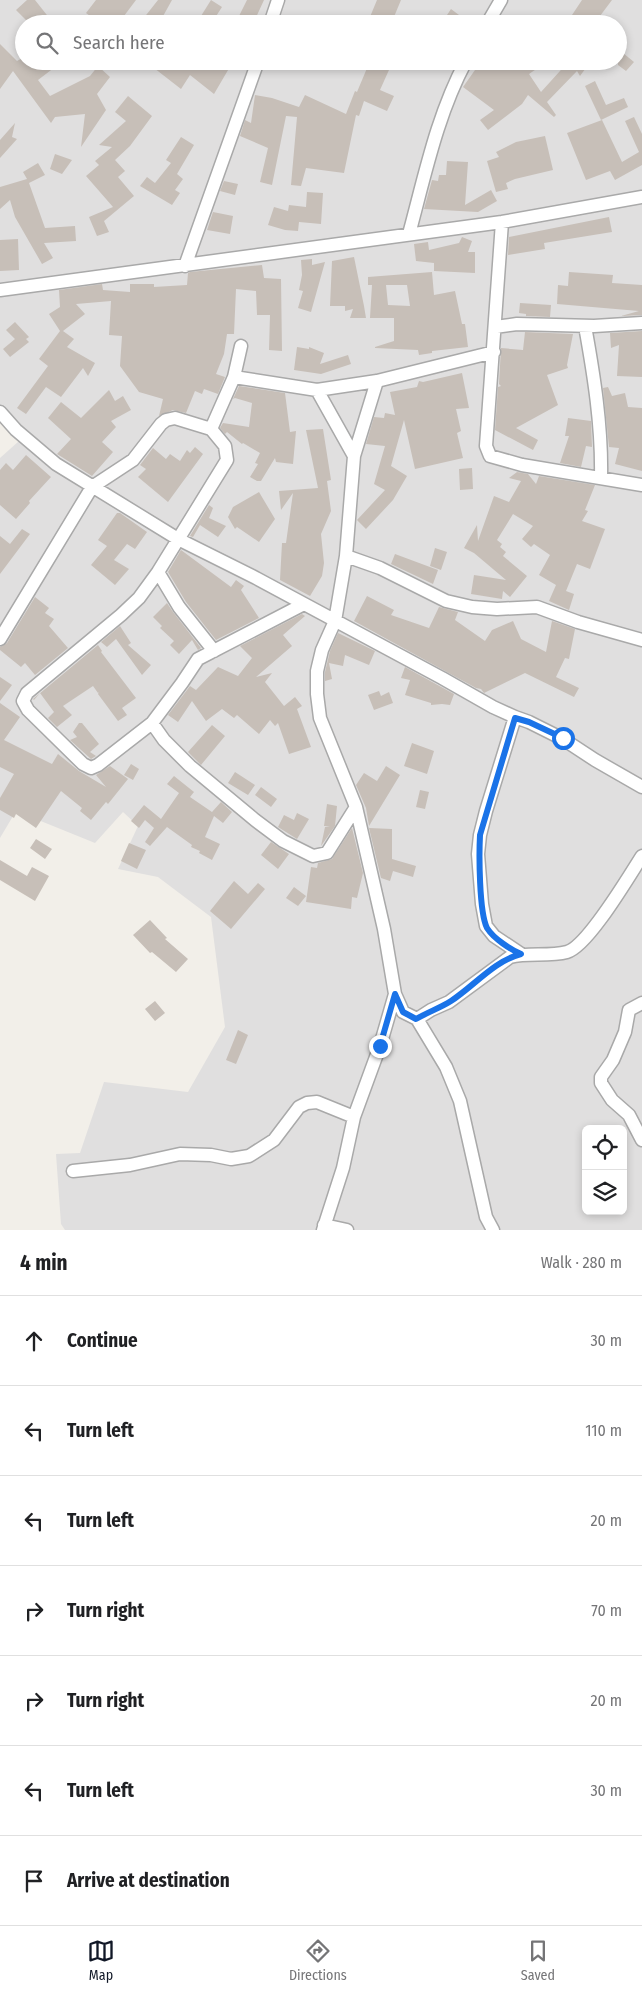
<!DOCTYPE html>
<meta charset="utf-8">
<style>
:root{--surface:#fff;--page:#f6f6f6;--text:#202124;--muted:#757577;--line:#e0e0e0;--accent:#111827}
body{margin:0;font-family:"Fira Sans Condensed",sans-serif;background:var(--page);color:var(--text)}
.controls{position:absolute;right:15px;bottom:15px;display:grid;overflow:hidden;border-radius:8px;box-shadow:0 2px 8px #0003}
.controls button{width:45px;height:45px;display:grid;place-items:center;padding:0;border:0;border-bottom:1px solid var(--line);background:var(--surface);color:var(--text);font:25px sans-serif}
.stop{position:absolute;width:15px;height:15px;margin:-11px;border:4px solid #1a73e8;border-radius:50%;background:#fff}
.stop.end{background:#1a73e8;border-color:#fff;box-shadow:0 1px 5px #0008}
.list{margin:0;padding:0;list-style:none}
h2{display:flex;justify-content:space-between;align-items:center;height:65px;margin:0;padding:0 20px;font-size:21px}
h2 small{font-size:16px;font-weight:400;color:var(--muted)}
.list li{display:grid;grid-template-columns:32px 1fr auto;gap:15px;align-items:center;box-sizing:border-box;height:90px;padding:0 20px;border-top:1px solid var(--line)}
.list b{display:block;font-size:19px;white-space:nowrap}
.list em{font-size:16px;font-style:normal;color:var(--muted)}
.icon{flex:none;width:28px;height:28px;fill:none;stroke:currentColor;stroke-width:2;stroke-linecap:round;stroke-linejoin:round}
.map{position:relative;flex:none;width:642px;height:1230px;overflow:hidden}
.search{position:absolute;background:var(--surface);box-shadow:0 2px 8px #0003;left:15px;right:15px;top:15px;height:55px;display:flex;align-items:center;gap:12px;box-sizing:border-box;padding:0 18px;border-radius:28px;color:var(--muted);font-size:19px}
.sheet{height:695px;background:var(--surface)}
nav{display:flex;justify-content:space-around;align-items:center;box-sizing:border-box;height:70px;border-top:1px solid var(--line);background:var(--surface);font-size:14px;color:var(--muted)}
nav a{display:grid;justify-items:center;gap:2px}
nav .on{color:var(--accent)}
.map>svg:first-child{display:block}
.residential{fill:#e0dfdf;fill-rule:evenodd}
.building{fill:#c7bfb8;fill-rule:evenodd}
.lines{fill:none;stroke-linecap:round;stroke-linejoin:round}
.street-casing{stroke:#a9a9a9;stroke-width:15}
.street{stroke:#fff;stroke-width:12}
.route{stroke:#1a73e8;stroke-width:6}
</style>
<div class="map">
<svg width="642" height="1230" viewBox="0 0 642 1230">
<rect width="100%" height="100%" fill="#f2efe9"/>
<path class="residential" d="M0,0H642V1230H65L61,1224L56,1154L80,1153L104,1082L188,1092L225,1027L211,917L158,877L118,869L138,826L123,812L95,843L16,811L0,838V458L19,441L0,419ZM24,24H618V61H24ZM586,1129H623V1211H586Z"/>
<path class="building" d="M27,0H35L54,24H30L16,10Z
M96,0H136L118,24H101L86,13Z
M158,0H172L162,18L169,24H139Z
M211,0L222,7L211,24H196Z
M247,0H264L253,24H235Z
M377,0H401L391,24H367Z
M582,0H612L594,24L582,19L579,24H566Z
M451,9L459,15L453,24H441Z
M0,44L17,61L24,57V61H63L38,80L50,96L90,76L98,66L110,77L97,94L106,110L81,147L85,114L55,117L51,123L13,71L0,89Z
M618,49L634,62L626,71L618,65Z
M145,61H225L231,65L214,94L190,75L181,89Z
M370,61H393L380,90L394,96L387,111L364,101L359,116L356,115L344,173L306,168L301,186L291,185L297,117L286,116L272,185L260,182L268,148L240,136L245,120L251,123L255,95L272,98L299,107L305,95L346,114L355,91L357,92Z
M474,61H548L529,74L541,92L569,61H591L580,76L577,71L547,102L556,115L554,117L528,95L522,104L488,130L480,120L494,110L463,87L475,70L472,68Z
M595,81L606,105L624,98L628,107L601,120L585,86Z
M128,96L152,116L130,146L115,160L125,171L118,177L134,196L104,221L109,232L97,236L89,217L113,207L86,176L99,165L95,161L112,147L99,145L126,121L115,112Z
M634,117L642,134V165L615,180L610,171L586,180L567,133L602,120L622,162L639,152L625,121Z
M15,123L12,137L17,139L0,158V140Z
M545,136L553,170L515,179L506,183L508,189L496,192L487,161L499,157L496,152L516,142Z
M181,137L194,145L177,174L183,179L175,190L180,193L172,205L140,186L147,177L155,183L171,163L166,160Z
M55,154L72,160L62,174L50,169Z
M447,161L468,162L465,205L491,190L497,201L478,212L424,209L432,180L438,181L439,175H446Z
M38,163L45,175L29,183L45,228L75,226L76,241L44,243L53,258L42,264L15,217L10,200L0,209V187L27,179L23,172Z
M224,181L238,184L235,195L220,191Z
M307,192L323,193L321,224L299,222L298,231L285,230L268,225L274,207L288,211L289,205L306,207Z
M213,212L233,216L230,234L207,230Z
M609,217L612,232L544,243L545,249L508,255L509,237Z
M462,237L472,241L468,252H475V273L434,271V263L416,261L414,244L428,242L429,250L459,243Z
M18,239L19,270L0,271V240Z
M354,257L364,306L366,318H350L353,309L345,311V306H330L332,261Z
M312,259V265L325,262L311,312L298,308L303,291L299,290L302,275L301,260Z
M262,265L264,278L281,279L282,351L269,350L270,315H257L256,291L236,289L234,334H227L224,354L216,374L225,377L218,394L204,389L202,394L195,391L186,413L173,410L159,416L163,399L139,392L120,366L122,336L109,335L111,301L76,304L85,314L63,331L74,339L67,347L95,363L88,376L83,368L61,397L46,387L26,414L17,408L48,366L39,359L60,331L49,314L60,307L59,290L102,284L103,290L130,292V284H154V287L187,285L188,273L190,272Z
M432,272L434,295L455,291L462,324H465L468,347L432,351V353L419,355L418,350L375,348V347L394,341V318H370L372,285H368V277ZM386,285H407L410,306L388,305Z
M569,272L613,275L612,283L642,285V315L621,316L639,311L557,304L558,285L568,286Z
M520,303L551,305L550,317L526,316V314L519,313Z
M15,322L29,337L26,339L29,342L10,357L3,349L15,339L6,330Z
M642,331V377L617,376L619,345L611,348L610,333Z
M525,332L573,334L567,365L568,368L547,375L558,405L516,428L538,440L533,450L495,430L498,387L501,386L499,384L501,348L523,350Z
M297,347L309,349V347L324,353L320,364L348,355L351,364L321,374L294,370Z
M462,373L469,408L456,409L461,431L457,433L463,458L415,469L404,420L391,466L407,476L393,500L366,529L357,520L385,490L374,484L385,446L366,444L374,417L384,418L385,413L395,415L390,392L417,387L419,381L423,382Z
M239,386L285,393L290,432L296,431L293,464L276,462L275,458L261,481H257L250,477L258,464L255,463L260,453L243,443L242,444L227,432L225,434L220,428L223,423L249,427L252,403L235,398L233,399Z
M608,387L612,396L625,393L628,407L642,408V471L615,464L619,448L609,447L603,388Z
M109,390L115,401L123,396L131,410L111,421L116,427L102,442L113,452L92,476L57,454L71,439L48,418L61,402L81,418Z
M568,418L591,421L592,447L586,446L581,467L560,463L569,436H565Z
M323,429L331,480L327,481L331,511L321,534L324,563L322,576L310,596L280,580L282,543H286L293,493L281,510L279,491L318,488L306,430Z
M195,447L203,454L168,502L138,477L146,469L140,465L153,448L166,459L170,454L180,461L187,450L190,453Z
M26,455L51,477L29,501L30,503L16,519L0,505V470L6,463L13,470Z
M472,468L473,489L460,490L459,469Z
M517,472L528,474L536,484L539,476L595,485L585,510L588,511L582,521L605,529L590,569L577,564L566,591L574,594L569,610L549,601L556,585L539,575L550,555L534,544L531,547L522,539L533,526L513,514L497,540L502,544L500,547L506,552L503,556L527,576L510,597L503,591L502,599L471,594L474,575L506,580L474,553L464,548L477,525L478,541L494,496L509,502L521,481L509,478Z
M259,492L275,519L259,542L237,527L235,529L228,517L233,507Z
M209,505L213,508L209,518L226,526L218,537L200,525L193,537L190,536Z
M117,513H120L147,532L135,549L127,544L114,560L129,569L115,585L91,565L107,546L98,540Z
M22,529L30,534L0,574V536L10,544Z
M435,548L447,552L441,570L430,566Z
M181,550L231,587L236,580L244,586L241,590L259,618L216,640L186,602L168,572Z
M395,554L438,570L433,584L391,564Z
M367,596L394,610L391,615L429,628L439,607L458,612L455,620L485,641L492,630L513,621L521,639L546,652L552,621L575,629L569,659L565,658L556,677L579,688L574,697L525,673L484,693L481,689L476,688L354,621Z
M35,597L49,608L45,613L54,619L49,626L68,648L35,675L25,663L21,667L0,650V647L7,643Z
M167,603L173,612L201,648L198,650L192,640L179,654L170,645L174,641L160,628L162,626L153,617Z
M302,614L305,616L283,635L292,646L256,677L272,673L265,682L284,706L295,697L302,706L297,709L311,747L289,754L278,723L275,726L270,720L259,734L237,715L234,718L222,709L206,721L192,701L178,722L168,715L190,686L196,690L218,667L238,676L252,658L240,646Z
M120,626L131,643L128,645L151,665L142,675L116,639L107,647L101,642Z
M338,633L375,651L369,665L345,655L343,666L329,663L332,679L325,681V672L330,651Z
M98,645L102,651L101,652L136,698L122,708L127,715L118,721L98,694L99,692L98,693L93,686L63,706L72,715L57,727L48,718L54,712L40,693L34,700L33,699Z
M405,667L454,694L450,705L442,704L431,705V703L405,695L410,680L401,678Z
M0,677L12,685L0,701Z
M379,691L381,696L389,692L393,703L374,710L368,695Z
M0,703L20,717L4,740L52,764L58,754L79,771L106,787L96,775L110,766L128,779L108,804L106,802L91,820L80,811L82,808L61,791L36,828L16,814L14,818L0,810V798L14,774L0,767Z
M79,723H82L99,744L90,752L96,756L91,759L70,740L77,737L73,732Z
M212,725L225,736L201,765L188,752Z
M412,743L434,751L427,774L404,766Z
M131,764L139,769L133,780L124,775Z
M386,766L400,775L369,826L366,808L356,785L364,773L377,781Z
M235,772L255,785L248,795L228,783Z
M174,776L194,792L190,797L212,812L221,802L232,812L223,823L214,816L205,837L220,844L212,860L199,853L200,851L191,847L192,845L167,827L150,846L145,842L154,828L145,820L139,828L131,821L144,805L161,819L179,793L167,784Z
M261,787L277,799L271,807L255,795Z
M420,790L429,792L425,809L416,807Z
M327,804L337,806L335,826L321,846L325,827L330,826H324Z
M297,813L309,819L297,839L278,827L284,815L294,820Z
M352,828L363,873L357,898L352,897L351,909L306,902L311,867L317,868L318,863L332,859Z
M369,828L392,829V859L416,866L413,877L393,871L390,881L381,878Z
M36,839L52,849L45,859L30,848Z
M271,842L289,854L278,869L261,855Z
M129,843L146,850L137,869L121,861Z
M0,860L27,876L32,867L49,876L35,901L0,880Z
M234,881L248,894L258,883L265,889L231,929L210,911Z
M294,887L306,896L298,906L286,898Z
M150,920L167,938L165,939L188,959L176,972L152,952L150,953L133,935Z
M155,1001L165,1013L155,1021L145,1009Z
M238,1030L248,1035L236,1064L226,1060Z"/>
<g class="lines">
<defs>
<path id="street" d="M270,24L278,0
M487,24L501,0
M502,222L486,446L490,456L522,465L642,485
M409,234C425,175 437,115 466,61
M185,266L258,61
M0,290L502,222L642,197
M585,326C594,376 602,426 601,477
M495,327L517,324L594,326L642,323
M234,377L317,390L377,381L494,352
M377,381L354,456L346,556L335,621L322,650L317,671V694L320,718L356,807L384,929L395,994L403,1012L417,1019L446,1067L460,1101L486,1217L493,1230
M317,390L354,456
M0,412L16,430L56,464L178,539L256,578L442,678L493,707L515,717L529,722L563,739L595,760L642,787
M211,429L234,377L241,346
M346,556L380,568L446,601L472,607L497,609L537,607L578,622L642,640
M158,572L179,607L214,651
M0,639L92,487L133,460L161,424L166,420L175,418L211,429L225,446L227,460L158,572L139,598L121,615L27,693L23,701L28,710L83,764L91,768L98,765L152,723L182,683L198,659L304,604
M515,717L486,811L480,835L478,854L482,904L486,926L494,936L521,954
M152,723L164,740L190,766L255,820L283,841L313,856L327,853L356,807
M642,1003L629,1010L625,1032L613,1060L601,1077V1083L612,1100L629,1115L642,1140
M417,1019L431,1010L449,1002L510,957C528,952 548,957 567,952C588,946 629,876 642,856
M73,1171L130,1165L180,1154L211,1155L231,1159L249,1156L274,1140L299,1107L307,1103L317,1102L354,1117
M324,1225L347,1230
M323,1230L343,1168L354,1117L380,1046L395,994"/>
</defs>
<use href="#street" class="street-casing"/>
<use href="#street" class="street"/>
</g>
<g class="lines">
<path class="route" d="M380,1046L395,994L403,1012L416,1019C428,1012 440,1008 451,1001C474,986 494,961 521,954C510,949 494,939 487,928C479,912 479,854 480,835L515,718L529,722L563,738"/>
</g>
</svg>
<div class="controls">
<button><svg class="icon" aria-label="locate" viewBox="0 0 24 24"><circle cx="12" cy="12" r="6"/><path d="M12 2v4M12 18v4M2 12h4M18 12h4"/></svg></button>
<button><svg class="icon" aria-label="layers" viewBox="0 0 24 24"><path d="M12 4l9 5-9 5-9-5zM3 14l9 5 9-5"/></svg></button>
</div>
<div class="stop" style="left:563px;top:738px"></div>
<div class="stop end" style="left:380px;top:1046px"></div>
<div class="search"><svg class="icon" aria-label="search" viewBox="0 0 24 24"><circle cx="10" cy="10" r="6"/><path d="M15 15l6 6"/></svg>Search here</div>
</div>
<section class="sheet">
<h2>4 min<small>Walk · 280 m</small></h2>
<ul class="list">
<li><svg class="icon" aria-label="ahead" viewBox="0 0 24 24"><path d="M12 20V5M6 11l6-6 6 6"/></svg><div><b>Continue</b></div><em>30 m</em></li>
<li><svg class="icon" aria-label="left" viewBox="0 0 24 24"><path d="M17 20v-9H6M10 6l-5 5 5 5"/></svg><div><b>Turn left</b></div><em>110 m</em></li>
<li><svg class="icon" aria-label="left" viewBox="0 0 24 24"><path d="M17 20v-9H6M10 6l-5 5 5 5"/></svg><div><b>Turn left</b></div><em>20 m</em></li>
<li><svg class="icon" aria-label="right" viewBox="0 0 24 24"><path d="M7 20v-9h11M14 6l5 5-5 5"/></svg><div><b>Turn right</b></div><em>70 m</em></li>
<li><svg class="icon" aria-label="right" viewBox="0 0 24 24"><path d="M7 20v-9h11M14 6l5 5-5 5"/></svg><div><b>Turn right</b></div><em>20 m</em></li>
<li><svg class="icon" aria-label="left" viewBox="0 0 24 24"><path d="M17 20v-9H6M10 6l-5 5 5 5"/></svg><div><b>Turn left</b></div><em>30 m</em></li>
<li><svg class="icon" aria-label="arrive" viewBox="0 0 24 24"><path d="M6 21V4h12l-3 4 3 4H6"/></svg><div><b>Arrive at destination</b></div></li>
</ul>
</section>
<nav>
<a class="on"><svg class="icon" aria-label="map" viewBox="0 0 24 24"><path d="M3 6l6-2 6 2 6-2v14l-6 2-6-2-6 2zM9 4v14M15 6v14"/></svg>Map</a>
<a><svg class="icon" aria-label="directions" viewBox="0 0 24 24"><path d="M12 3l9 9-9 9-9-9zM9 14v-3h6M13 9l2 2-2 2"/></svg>Directions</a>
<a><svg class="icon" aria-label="saved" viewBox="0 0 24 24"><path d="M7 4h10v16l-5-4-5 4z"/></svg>Saved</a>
</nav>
